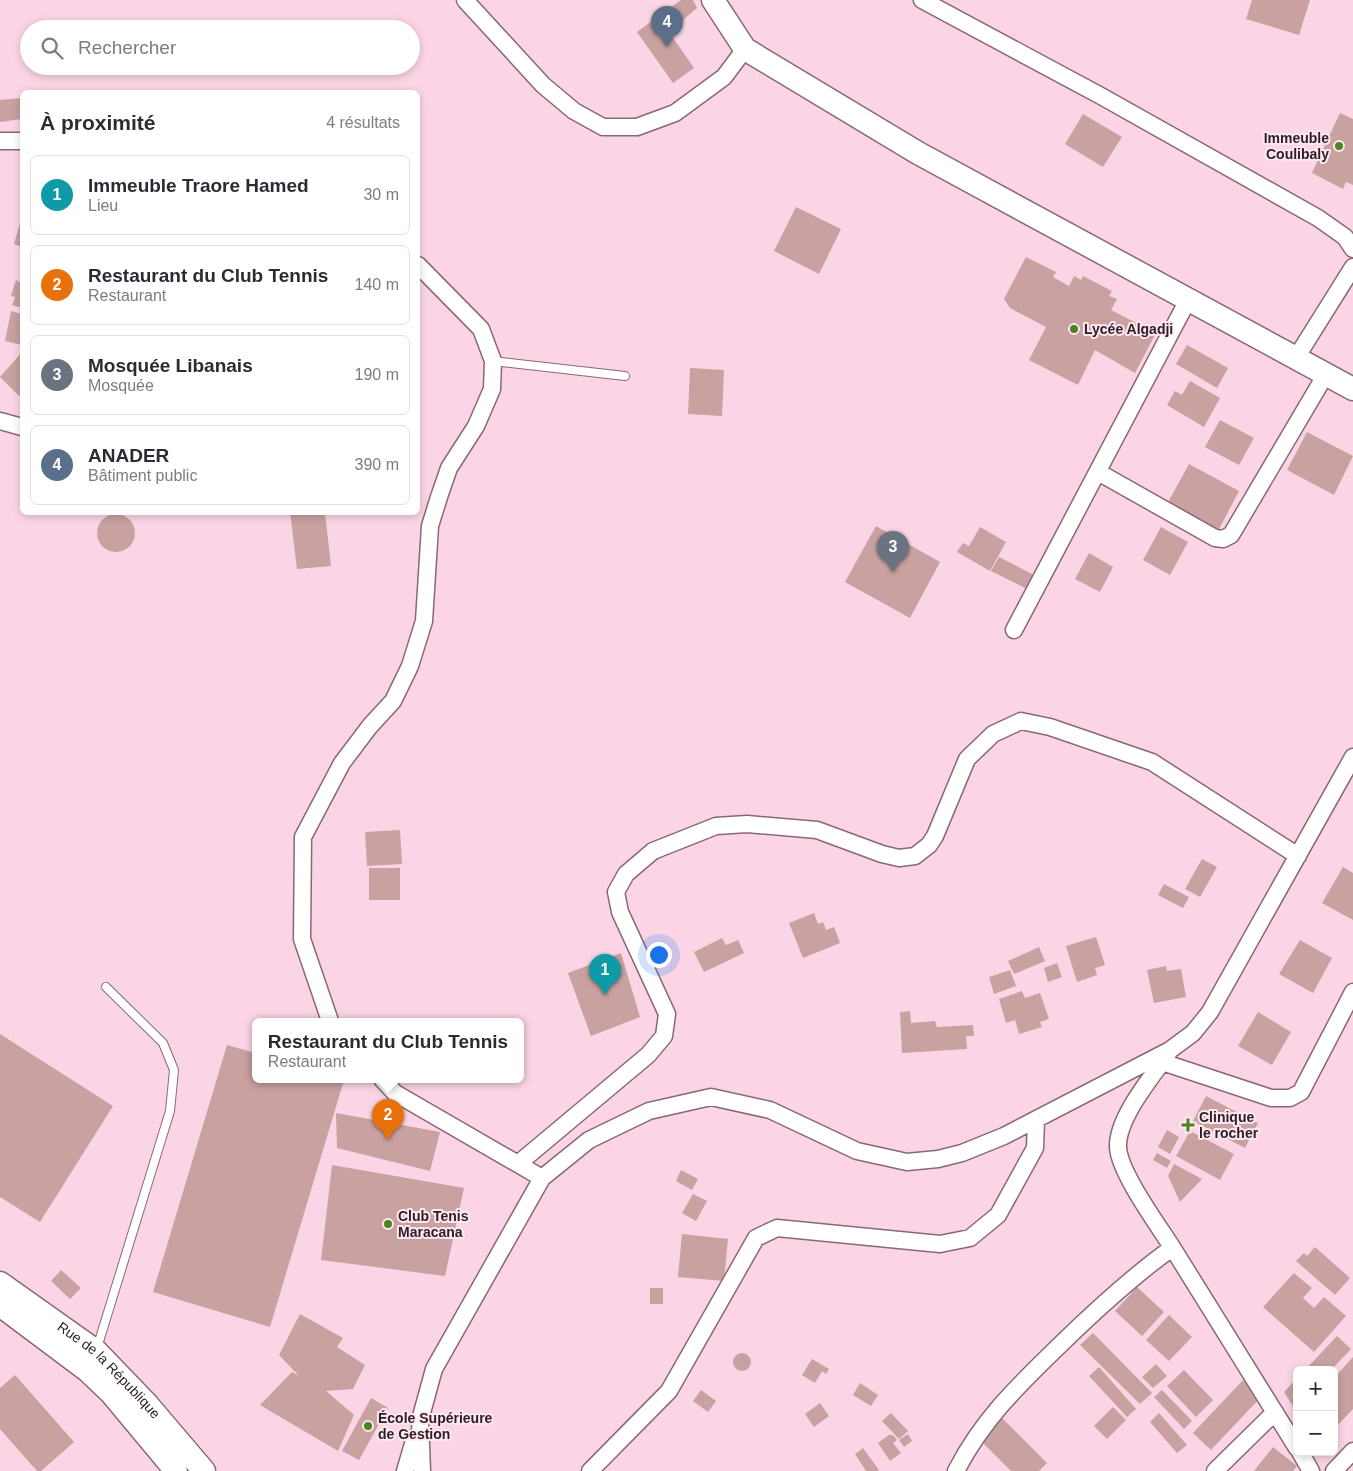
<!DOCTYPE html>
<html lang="fr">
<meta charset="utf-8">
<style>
:root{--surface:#fff;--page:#f7f7f7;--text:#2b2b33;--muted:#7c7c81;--line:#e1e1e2;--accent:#2563eb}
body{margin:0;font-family:Arial,sans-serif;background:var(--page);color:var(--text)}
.controls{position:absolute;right:15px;bottom:15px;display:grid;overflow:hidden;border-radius:8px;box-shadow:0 2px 8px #0003}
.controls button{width:45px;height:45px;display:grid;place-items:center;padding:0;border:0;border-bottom:1px solid var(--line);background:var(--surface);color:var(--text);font:25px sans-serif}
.you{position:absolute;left:658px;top:954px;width:18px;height:18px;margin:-12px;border:4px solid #fff;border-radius:50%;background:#1a73e8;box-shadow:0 0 0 8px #1a73e833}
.badge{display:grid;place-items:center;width:32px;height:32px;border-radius:50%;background:var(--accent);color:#fff;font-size:16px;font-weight:700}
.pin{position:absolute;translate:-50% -41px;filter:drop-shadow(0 1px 2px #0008)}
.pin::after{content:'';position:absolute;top:26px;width:18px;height:15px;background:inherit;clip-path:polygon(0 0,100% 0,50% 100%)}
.popup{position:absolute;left:252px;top:1018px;width:272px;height:65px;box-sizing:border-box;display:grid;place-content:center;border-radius:8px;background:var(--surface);filter:drop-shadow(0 1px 4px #0005);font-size:16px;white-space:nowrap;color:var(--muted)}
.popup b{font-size:19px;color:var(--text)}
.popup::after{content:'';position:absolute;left:50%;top:100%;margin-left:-10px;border:10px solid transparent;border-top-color:var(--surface)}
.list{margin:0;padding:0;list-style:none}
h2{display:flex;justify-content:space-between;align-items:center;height:65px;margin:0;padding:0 20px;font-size:21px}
h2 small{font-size:16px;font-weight:400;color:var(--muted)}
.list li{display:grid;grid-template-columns:32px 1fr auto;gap:15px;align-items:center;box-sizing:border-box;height:80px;margin:0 10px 10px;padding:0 10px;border:1px solid var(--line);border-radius:8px}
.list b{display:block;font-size:19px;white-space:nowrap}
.list p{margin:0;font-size:16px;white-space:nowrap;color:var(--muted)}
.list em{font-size:16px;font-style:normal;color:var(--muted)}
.icon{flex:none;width:28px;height:28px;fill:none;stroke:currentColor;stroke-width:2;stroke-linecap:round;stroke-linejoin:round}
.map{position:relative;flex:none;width:1353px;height:1471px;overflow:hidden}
.search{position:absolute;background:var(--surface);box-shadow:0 2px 8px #0003;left:20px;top:20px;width:400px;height:55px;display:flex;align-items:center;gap:12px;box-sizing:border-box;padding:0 18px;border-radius:28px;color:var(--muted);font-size:19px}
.panel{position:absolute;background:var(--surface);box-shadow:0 2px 8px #0003;left:20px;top:90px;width:400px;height:425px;border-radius:8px}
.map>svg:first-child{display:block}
.building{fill:#c8a1a0}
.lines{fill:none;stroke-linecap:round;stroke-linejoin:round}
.lane-casing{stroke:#896876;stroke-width:10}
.street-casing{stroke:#896876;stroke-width:19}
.secondary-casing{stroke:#896876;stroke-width:25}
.lane{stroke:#fff;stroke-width:8}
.street{stroke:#fff;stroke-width:16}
.secondary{stroke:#fff;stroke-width:22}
.poi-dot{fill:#4b8522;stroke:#fee7f1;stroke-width:2}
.labels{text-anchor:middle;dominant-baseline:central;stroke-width:4;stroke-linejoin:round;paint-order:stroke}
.poi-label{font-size:14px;font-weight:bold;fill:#2c1e24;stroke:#fee7f1;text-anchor:start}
.street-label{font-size:14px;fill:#2c1e24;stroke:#fee7f1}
</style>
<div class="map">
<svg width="1353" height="1471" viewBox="0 0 1353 1471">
<rect width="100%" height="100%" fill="#fbd5e5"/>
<path class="building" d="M681,0H693L697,8L669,32L694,68L673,83L637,32Z
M1252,0H1310L1299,35L1246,19Z
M22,98V119L0,122V100Z
M1340,113L1353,119V185L1346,182L1343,189L1312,173Z
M1083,114L1122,137L1103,167L1065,144Z
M796,207L841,229L819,274L774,251Z
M22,216V247L14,244Z
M1026,257L1056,272L1053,277L1069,286L1074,276L1081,280L1083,276L1112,291L1109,296L1117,299L1111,310L1156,333L1135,373L1095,350L1078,385L1029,360L1046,327L1010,308L1004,299Z
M16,280L22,283V308L12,305L15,297L11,296Z
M11,311L22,314V345L5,341Z
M1187,345L1228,368L1217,388L1176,364Z
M22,352V392L19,396L0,377Z
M690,368L724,370L722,416L688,414Z
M1190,381L1220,398L1204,427L1167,405L1175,391L1182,395Z
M1220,420L1254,438L1239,465L1205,447Z
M1307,432L1353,456L1334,495L1287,470Z
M1189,464L1239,491L1218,531L1167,504Z
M290,512H325L331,566L297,569Z
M97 533a19 19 0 1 1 38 0a19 19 0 1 1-38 0Z
M876,526L940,562L910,618L845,582Z
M980,527L1006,542L990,571L957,552L963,543L969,546Z
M1161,527L1188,542L1170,575L1143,560Z
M1089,553L1113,567L1100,592L1075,579Z
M999,557L1034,575L1027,589L991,571Z
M400,830L402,864L367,866L365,832Z
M1202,859L1217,867L1200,897L1185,889Z
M1343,867L1353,873V920L1322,903Z
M369,868H400V900H369Z
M1164,884L1189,897L1183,908L1158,895Z
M814,913L818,924L823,922L826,930L834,927L840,943L803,958L789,923Z
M1096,937L1105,965L1095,968L1097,975L1077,982L1066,946Z
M722,938L726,945L738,940L744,953L704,972L694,952Z
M1300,940L1332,958L1313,993L1279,974Z
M1039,947L1045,961L1014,974L1008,961Z
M621,953L640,1017L591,1036L568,973Z
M1057,963L1062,977L1048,982L1044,968Z
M1166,966L1167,971L1181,969L1186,997L1154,1003L1147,970Z
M1010,970L1016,986L994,994L989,977Z
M1022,991L1025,998L1040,993L1049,1019L1040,1022L1042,1027L1019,1034L1015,1020L1006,1023L999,999Z
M910,1011L911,1023L935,1021L937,1027L973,1025L974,1036H966L967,1049L902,1053L900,1012Z
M1258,1012L1291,1032L1272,1065L1238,1046Z
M0,1034L113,1106L40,1222L0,1197Z
M227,1045L255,1053V1079L344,1080L270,1327L153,1292Z
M1206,1096L1258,1123L1245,1148L1193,1121Z
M336,1113L440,1132L430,1171L337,1148Z
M1167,1130L1179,1137L1170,1154L1158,1147Z
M1190,1131L1234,1154L1220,1180L1176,1156Z
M1157,1153L1171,1161L1167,1168L1153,1160Z
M1174,1164L1202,1179L1180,1202L1168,1176Z
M332,1165L464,1188L445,1276L321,1260Z
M681,1170L698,1179L692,1190L676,1181Z
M693,1194L707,1201L696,1221L682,1213Z
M682,1234L728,1239L724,1281L678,1277Z
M1315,1247L1350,1278L1335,1295L1296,1261L1304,1253L1307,1256Z
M61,1270L81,1288L70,1299L51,1281Z
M1294,1273L1312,1288L1303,1298L1314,1308L1324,1297L1346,1316L1314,1352L1263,1307Z
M1137,1287L1164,1312L1142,1336L1115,1311Z
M650,1288H663V1304H650Z
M300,1314L343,1338L337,1347L365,1365L353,1389L326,1391L354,1415L338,1451L260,1405L292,1372L299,1376L279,1355Z
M1169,1315L1192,1337L1169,1361L1146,1340Z
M1093,1333L1152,1393L1140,1404L1080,1345Z
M1337,1336L1351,1349L1331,1370H1305Z
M733 1362a9 9 0 1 1 18 0a9 9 0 1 1-18 0Z
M1353,1357V1409L1334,1429V1378Z
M812,1359L829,1369L826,1374L822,1371L815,1383L802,1375Z
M1156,1364L1167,1376L1153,1388L1142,1377Z
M1099,1367L1136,1409L1127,1417L1089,1376Z
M1184,1370L1213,1400L1196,1417L1167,1386Z
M15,1375L74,1442L41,1471H37L0,1429V1388Z
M1297,1378V1406L1294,1408L1284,1392Z
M1243,1380L1261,1397L1211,1450L1193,1433Z
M860,1383L878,1395L871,1406L853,1395Z
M701,1390L716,1401L708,1412L693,1401Z
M1162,1390L1192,1421L1184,1429L1154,1397Z
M371,1398L388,1408L359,1460L342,1451Z
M820,1403L829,1416L814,1427L805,1414Z
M1113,1407L1126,1420L1107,1439L1094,1426Z
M891,1413L908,1431L899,1439L882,1421Z
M1159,1413L1187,1445L1177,1453L1150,1422Z
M1002,1418L1047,1463L1039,1471H1011L980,1440Z
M908,1434L912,1441L904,1447L899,1440Z
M889,1435H893L897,1440L893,1443L901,1453L890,1461L878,1443Z
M1273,1447L1297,1466L1293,1471H1254Z
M863,1448L879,1470L877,1471H866L855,1454Z"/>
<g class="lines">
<defs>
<path id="lane" d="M493,361L625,376
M97,1348L170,1111L174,1070L163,1043L106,987"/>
<path id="street" d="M465,0L543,85L574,111L603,127H637L675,113L724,77L745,49
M922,0L1101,96L1318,218L1345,237L1353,249
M0,141H22
M1296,358L1353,267
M0,421L22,427
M1098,472L1215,538L1223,539L1231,535L1326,374
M1014,630L1189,298
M330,1021L302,939L303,837L342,763L370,726L393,701L410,666L424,621L430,526L439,497L449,468L476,426L492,389L493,361L481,329L418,265
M1168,1054C1151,1078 1117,1118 1118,1147C1119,1172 1158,1225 1172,1247C1214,1314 1255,1381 1297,1448
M1162,1062L1271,1098H1290L1301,1092L1353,992
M382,1079L395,1093L542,1178
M519,1163L648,1055L664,1036L667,1014L620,912L616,892L626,874L653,851L716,826L747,824L817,830L882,854L899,858L915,856L929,845L935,836L967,759L993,734L1021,721L1050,727L1152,762L1298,856
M1300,1452L1311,1471
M405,1471L415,1437
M422,1471L420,1420L434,1369L542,1178L589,1140L649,1111L711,1097L770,1110L857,1151L907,1162L938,1159L962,1153L1004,1136L1170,1050L1193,1033L1210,1012L1353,757
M590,1471L669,1391L756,1238L777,1228L940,1244L970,1238L998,1215L1035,1148L1036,1120
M956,1471C984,1417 1020,1384 1063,1342C1097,1309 1133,1276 1172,1248
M1215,1471L1275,1412
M1334,1471L1353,1451"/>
<g id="secondary">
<path d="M713,0L745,49L918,153L1353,389"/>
<path id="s1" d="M0,1283L96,1351L147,1404L204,1471"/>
<path d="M0,1305L88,1371L111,1393L176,1471"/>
</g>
</defs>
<use href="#lane" class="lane-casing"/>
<use href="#street" class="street-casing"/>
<use href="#secondary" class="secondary-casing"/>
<use href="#lane" class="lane"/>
<use href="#street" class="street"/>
<use href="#secondary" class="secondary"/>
</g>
<g class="poi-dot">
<circle cx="1339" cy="146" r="5"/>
<circle cx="1074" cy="329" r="5"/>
<path d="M1185.5 1117.5h5v5h5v5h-5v5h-5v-5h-5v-5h5z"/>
<circle cx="388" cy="1224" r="5"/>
<circle cx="368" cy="1426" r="5"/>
</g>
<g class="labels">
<g class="poi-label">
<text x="1329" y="138" text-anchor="end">Immeuble<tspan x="1329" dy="16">Coulibaly</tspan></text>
<text x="1084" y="329">Lycée Algadji</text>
<text x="1199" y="1117">Clinique<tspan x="1199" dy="16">le rocher</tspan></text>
<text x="398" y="1216">Club Tenis<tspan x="398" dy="16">Maracana</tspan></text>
<text x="378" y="1418">École Supérieure<tspan x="378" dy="16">de Gestion</tspan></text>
</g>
<g class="street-label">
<text stroke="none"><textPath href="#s1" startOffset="140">Rue de la République</textPath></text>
</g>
</g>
</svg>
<div class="controls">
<button>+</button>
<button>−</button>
</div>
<div class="you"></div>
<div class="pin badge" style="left:605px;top:995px;background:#0f9aa8">1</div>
<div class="pin badge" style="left:388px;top:1140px;background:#e8710a">2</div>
<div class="popup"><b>Restaurant du Club Tennis</b>Restaurant</div>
<div class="pin badge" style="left:893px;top:572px;background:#6b7280">3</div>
<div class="pin badge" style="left:667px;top:47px;background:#5c6f8a">4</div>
<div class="search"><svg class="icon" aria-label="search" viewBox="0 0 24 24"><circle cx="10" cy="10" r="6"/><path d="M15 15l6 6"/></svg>Rechercher</div>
<section class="panel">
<h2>À proximité<small>4 résultats</small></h2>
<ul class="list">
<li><span class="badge" style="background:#0f9aa8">1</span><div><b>Immeuble Traore Hamed</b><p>Lieu</p></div><em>30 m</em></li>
<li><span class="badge" style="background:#e8710a">2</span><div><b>Restaurant du Club Tennis</b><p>Restaurant</p></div><em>140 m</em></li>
<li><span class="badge" style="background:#6b7280">3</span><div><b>Mosquée Libanais</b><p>Mosquée</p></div><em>190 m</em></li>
<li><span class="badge" style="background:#5c6f8a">4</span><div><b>ANADER</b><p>Bâtiment public</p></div><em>390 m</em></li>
</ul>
</section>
</div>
